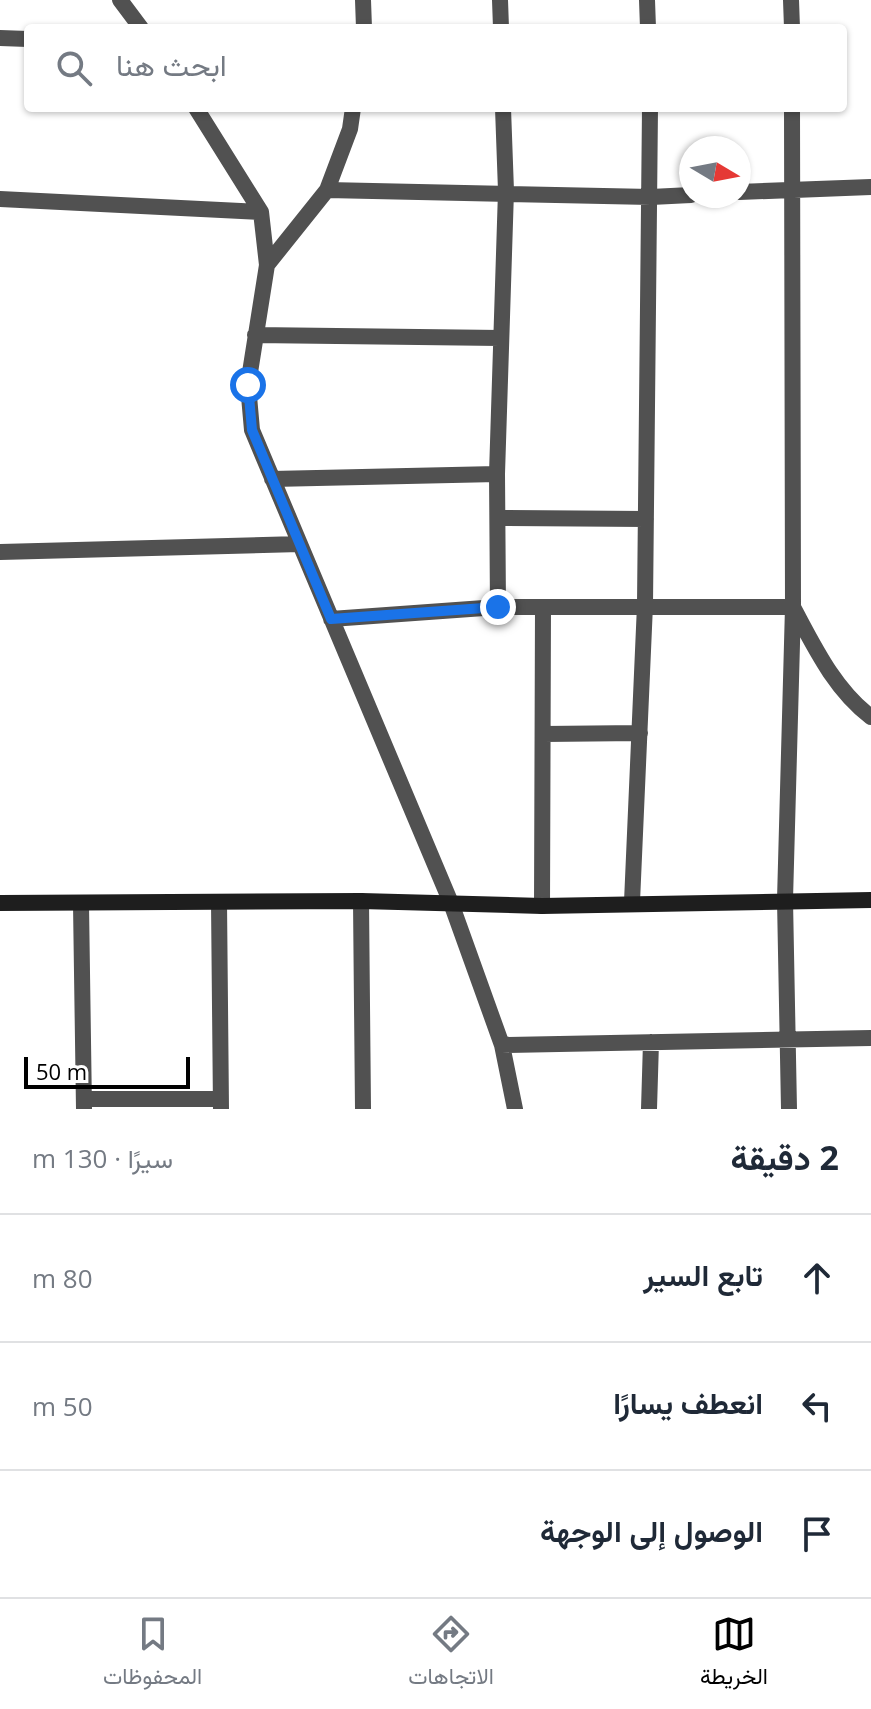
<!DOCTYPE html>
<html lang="ar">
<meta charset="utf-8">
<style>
:root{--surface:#fff;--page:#f2f2f3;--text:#1f2937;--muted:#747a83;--line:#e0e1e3;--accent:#000}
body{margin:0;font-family:"Open Sans",Vazirmatn,sans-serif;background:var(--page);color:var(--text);direction:rtl}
.compass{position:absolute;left:679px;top:136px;width:72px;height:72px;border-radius:50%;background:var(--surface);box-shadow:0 2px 6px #0004;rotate:100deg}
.scale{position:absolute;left:24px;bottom:20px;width:166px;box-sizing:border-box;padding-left:8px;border:4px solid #000;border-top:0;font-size:22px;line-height:28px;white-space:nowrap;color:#000;-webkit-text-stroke:6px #fff;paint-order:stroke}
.stop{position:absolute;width:24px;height:24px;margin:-18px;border:6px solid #1a73e8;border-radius:50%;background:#fff}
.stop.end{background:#1a73e8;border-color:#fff;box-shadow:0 2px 8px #0008}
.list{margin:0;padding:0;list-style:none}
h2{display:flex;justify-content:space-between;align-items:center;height:104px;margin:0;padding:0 32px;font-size:34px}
h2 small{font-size:26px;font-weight:400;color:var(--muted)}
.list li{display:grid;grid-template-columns:52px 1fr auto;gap:24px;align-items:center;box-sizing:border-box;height:128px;padding:0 32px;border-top:2px solid var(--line)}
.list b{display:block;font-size:30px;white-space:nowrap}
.list em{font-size:26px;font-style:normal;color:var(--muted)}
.icon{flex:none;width:44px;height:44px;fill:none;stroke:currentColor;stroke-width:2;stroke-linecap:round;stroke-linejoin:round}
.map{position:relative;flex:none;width:871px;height:1109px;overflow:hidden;direction:ltr}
.search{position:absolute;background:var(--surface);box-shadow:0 2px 6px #0004;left:24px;right:24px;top:24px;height:88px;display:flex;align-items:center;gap:20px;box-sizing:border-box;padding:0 28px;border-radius:8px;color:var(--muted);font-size:30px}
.sheet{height:488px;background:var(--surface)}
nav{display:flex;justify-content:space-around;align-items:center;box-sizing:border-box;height:112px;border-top:2px solid var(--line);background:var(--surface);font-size:22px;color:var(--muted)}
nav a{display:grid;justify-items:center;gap:4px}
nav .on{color:var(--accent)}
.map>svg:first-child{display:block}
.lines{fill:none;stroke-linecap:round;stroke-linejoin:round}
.street{stroke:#515151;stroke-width:16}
.secondary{stroke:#1e1e1e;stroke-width:16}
.route{stroke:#1a73e8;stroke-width:10}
</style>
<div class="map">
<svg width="871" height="1109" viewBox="0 0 871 1109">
<rect width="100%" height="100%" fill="#fff"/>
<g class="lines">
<path class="street" d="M120,0L141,28
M363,0L364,28
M500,0L501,28
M647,0L648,28
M791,0L792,28
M0,38L28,39
M196,108L261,212L267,265
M353,108L350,129L327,190L267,265L248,385L252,430L451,903L502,1045L515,1109
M327,190L651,197L691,195
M739,192L871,187
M0,199L261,212
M255,335L500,338
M272,479L497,474
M500,518L646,519
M0,552L300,544
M498,607L497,474L506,191L503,108
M331,619L498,607H793C814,646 834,689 871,717
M544,734L640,733
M361,901L363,1109
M219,902L221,1109
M632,902L645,605L650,108
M81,904L84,1109
M542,906L543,607
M502,1045L871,1038
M84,1099H221
M649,1109L651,1042
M789,1109L785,900L793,607L792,108"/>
<path class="secondary" d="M0,903L361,901L542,906L871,900"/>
</g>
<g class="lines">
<path class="route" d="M248,385L252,430L331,619L498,607"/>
</g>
</svg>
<svg class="compass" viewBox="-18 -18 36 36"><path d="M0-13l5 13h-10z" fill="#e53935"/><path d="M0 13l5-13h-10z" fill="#747a83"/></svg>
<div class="scale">50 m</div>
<div class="stop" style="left:248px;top:385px"></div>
<div class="stop end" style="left:498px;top:607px"></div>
<div class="search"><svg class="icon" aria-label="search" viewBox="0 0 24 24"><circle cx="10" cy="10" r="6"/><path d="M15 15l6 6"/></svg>ابحث هنا</div>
</div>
<section class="sheet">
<h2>2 دقيقة<small>سيرًا · 130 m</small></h2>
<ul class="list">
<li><svg class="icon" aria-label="ahead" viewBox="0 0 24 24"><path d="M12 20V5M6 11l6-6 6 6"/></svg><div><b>تابع السير</b></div><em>80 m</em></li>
<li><svg class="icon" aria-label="left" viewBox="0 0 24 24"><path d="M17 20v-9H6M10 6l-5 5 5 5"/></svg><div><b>انعطف يسارًا</b></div><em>50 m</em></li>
<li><svg class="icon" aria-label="arrive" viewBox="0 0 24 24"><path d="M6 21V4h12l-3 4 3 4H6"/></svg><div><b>الوصول إلى الوجهة</b></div></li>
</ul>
</section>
<nav>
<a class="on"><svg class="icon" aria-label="map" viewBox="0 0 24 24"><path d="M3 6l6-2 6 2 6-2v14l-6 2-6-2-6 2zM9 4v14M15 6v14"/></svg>الخريطة</a>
<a><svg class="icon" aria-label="directions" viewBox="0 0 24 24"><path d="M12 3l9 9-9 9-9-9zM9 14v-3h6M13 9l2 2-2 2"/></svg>الاتجاهات</a>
<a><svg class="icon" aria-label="saved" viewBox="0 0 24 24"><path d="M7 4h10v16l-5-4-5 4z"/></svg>المحفوظات</a>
</nav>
